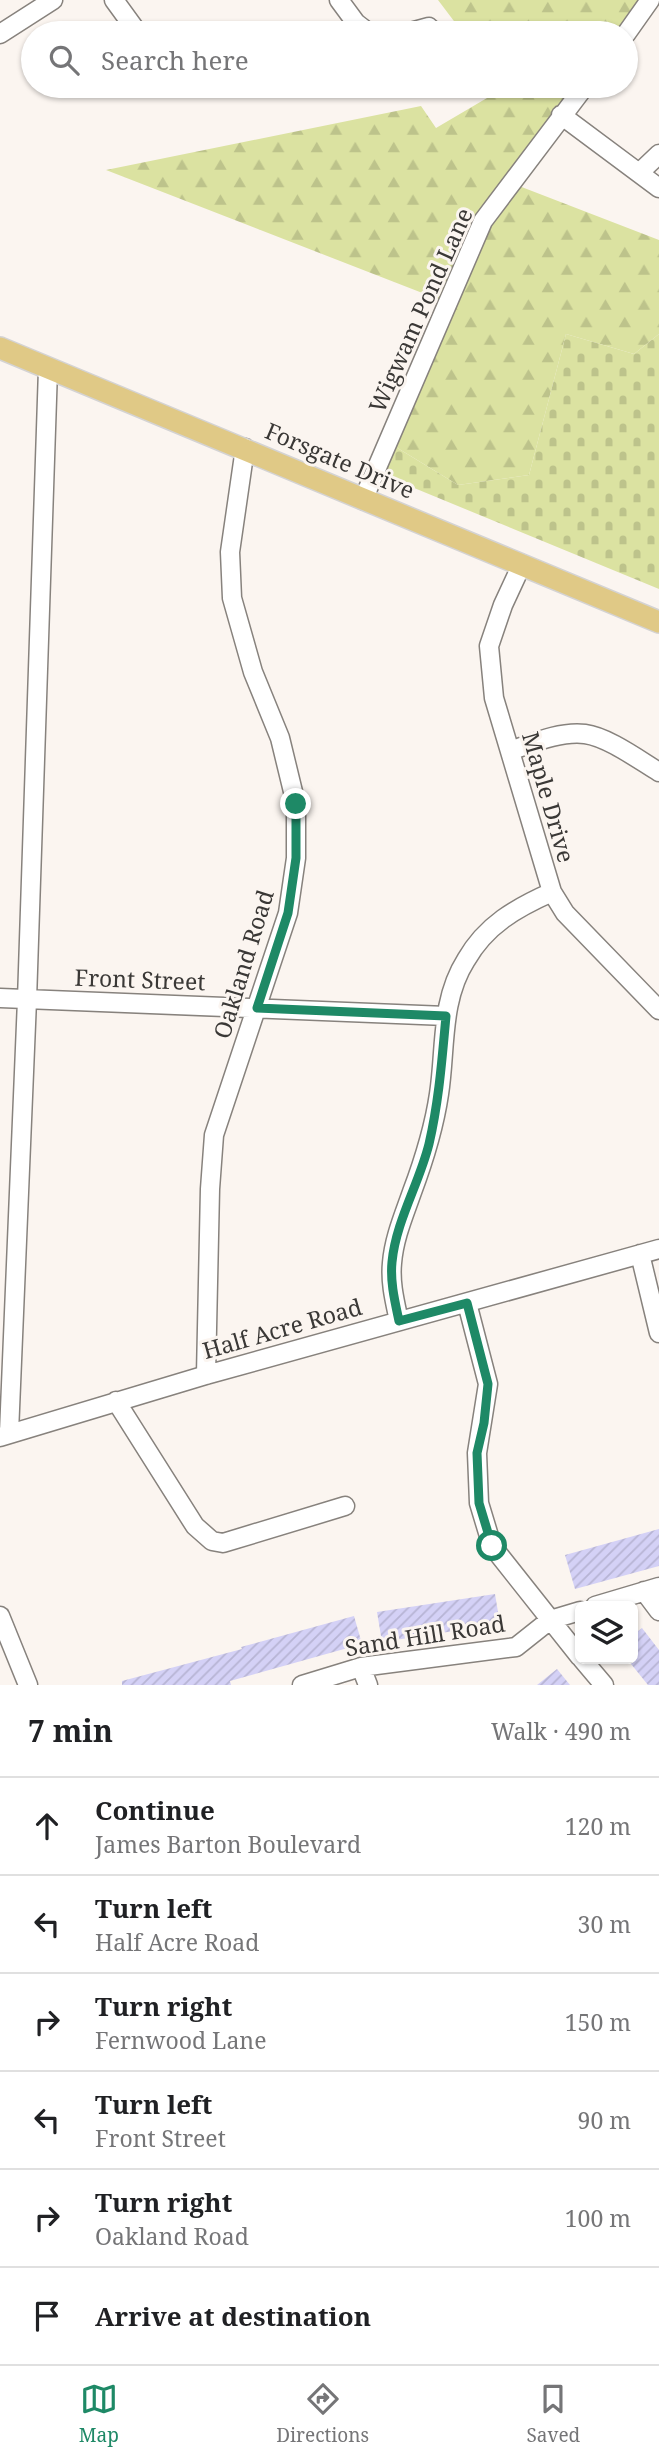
<!DOCTYPE html>
<meta charset="utf-8">
<style>
:root{--surface:#fff;--page:#f2f2f2;--text:#202124;--muted:#757577;--line:#e0e0e0;--accent:#1e8966}
body{margin:0;font-family:"Noto Serif",serif;background:var(--page);color:var(--text)}
.controls{position:absolute;right:21px;bottom:21px;display:grid;overflow:hidden;border-radius:10px;box-shadow:0 2px 5px #0004}
.controls button{width:63px;height:63px;display:grid;place-items:center;padding:0;border:0;border-bottom:2px solid var(--line);background:var(--surface);color:var(--text);font:35px sans-serif}
.stop{position:absolute;width:21px;height:21px;margin:-16px;border:5px solid #1e8966;border-radius:50%;background:#fff}
.stop.end{background:#1e8966;border-color:#fff;box-shadow:0 2px 7px #0008}
.list{margin:0;padding:0;list-style:none}
h2{display:flex;justify-content:space-between;align-items:center;height:91px;margin:0;padding:0 28px;font-size:30px}
h2 small{font-size:23px;font-weight:400;color:var(--muted)}
.list li{display:grid;grid-template-columns:46px 1fr auto;gap:21px;align-items:center;box-sizing:border-box;height:98px;padding:0 28px;border-top:2px solid var(--line)}
.list b{display:block;font-size:26px;white-space:nowrap}
.list p{margin:0;font-size:23px;white-space:nowrap;color:var(--muted)}
.list em{font-size:23px;font-style:normal;color:var(--muted)}
.icon{flex:none;width:38px;height:38px;fill:none;stroke:currentColor;stroke-width:2;stroke-linecap:round;stroke-linejoin:round}
.map{position:relative;flex:none;width:659px;height:1685px;overflow:hidden}
.search{position:absolute;background:var(--surface);box-shadow:0 2px 5px #0004;left:21px;right:21px;top:21px;height:77px;display:flex;align-items:center;gap:18px;box-sizing:border-box;padding:0 24px;border-radius:38px;color:var(--muted);font-size:26px}
.sheet{height:679px;background:var(--surface)}
nav{display:flex;justify-content:space-around;align-items:center;box-sizing:border-box;height:98px;border-top:2px solid var(--line);background:var(--surface);font-size:19px;color:var(--muted)}
nav a{display:grid;justify-items:center;gap:4px}
nav .on{color:var(--accent)}
.map>svg:first-child{display:block}
.forest{fill:url(#forest-firs)}
.cemetery{fill:url(#cemetery-stones)}
.building{fill:url(#building-hatch)}
.lines{fill:none;stroke-linecap:round;stroke-linejoin:round}
.minor-casing{stroke:#87827d;stroke-width:21}
.major-casing{stroke:#d4d3d3;stroke-width:24}
.minor{stroke:#fff;stroke-width:18}
.major{stroke:#e0c986;stroke-width:21}
.route{stroke:#1e8966;stroke-width:9}
.labels{text-anchor:middle;dominant-baseline:central;stroke-width:6;stroke-linejoin:round;paint-order:stroke}
.street-label{font-size:23px;fill:#3a3836;stroke:#fbf5f0}
</style>
<div class="map">
<svg width="659" height="1685" viewBox="0 0 659 1685">
<defs>
<pattern id="forest-firs" width="22" height="20" patternUnits="userSpaceOnUse" patternTransform="scale(1.75)"><rect width="22" height="20" fill="#dbe2a1"/><path d="M5 1l3.5 6h-7zM16 11l3.5 6h-7z" fill="#bdc38b"/></pattern>
<pattern id="cemetery-stones" width="16" height="16" patternUnits="userSpaceOnUse" patternTransform="scale(1.75)"><rect width="16" height="16" fill="#dbe2a1"/><path d="M2 7V4a2 2 0 0 1 4 0v3zM10 15v-3a2 2 0 0 1 4 0v3z" fill="#bdc38b"/></pattern>
<pattern id="building-hatch" width="6" height="6" patternUnits="userSpaceOnUse" patternTransform="scale(1.75)"><rect width="6" height="6" fill="#d4d1f6"/><path d="M-1 1l2-2M0 6l6-6M5 7l2-2" fill="none" stroke="#b7b4d4"/></pattern>
</defs>
<rect width="100%" height="100%" fill="#fbf5f0"/>
<path class="forest" d="M438,0H658L626,33H463Z
M503,86H586L506,181L659,240V334L634,354L566,334L529,475L458,485L386,441L443,301L106,170L421,106L436,128L504,88Z"/>
<path class="cemetery" d="M566,334L634,354L659,334V589L373,471L386,441L458,485L529,475Z"/>
<path class="building" d="M659,1529V1566L575,1589L565,1555Z
M495,1594L500,1624L382,1642L377,1612Z
M354,1616L362,1644L230,1681L231,1685H122V1681L242,1649L241,1647Z
M642,1628L659,1650V1685H648L627,1659H633V1635Z
M557,1669L570,1685H537Z"/>
<g class="lines">
<defs>
<path id="minor" d="M114,0L138,33
M339,0L356,23L369,33
M407,33L429,27
M0,34L53,0
M626,34L650,0
M561,115L659,188
M639,173L659,154
M363,500L483,221L585,86
M522,564L503,605L489,646L494,698L552,892L565,913L659,1010
M510,751C533,743 560,731 585,734C608,737 639,760 659,772
M0,998L446,1016
M640,1254L659,1333
M467,1303L488,1384L477,1453L479,1503L492,1546L580,1657
M399,1321C395,1302 390,1283 392,1263C394,1238 404,1215 412,1192C424,1160 434,1128 439,1094C446,1049 440,1001 466,960C486,925 516,908 552,892
M206,1375L210,1189L214,1135L288,913L296,858V804L280,738L253,672L232,598L230,552L245,448
M116,1401L195,1526L212,1541L223,1543L345,1506
M9,1433L27,1000L48,369
M0,1437L206,1375L659,1249
M644,1591L659,1611
M595,1606L659,1587
M0,1616L28,1685
M582,1659L604,1685
M361,1667L368,1685
M302,1685L361,1667L516,1647L550,1620L580,1611"/>
<path id="major" d="M0,348C220,439 440,530 659,622"/>
</defs>
<use href="#minor" class="minor-casing"/>
<use href="#major" class="major-casing"/>
<use href="#minor" class="minor"/>
<use href="#major" class="major"/>
</g>
<g class="lines">
<path class="route" d="M296,804V858L288,913L257,1008L446,1016C442,1059 439,1101 429,1144C419,1184 396,1221 392,1262C390,1282 395,1302 399,1321L467,1303L488,1384L484,1423L477,1453L479,1503L492,1546"/>
</g>
<g class="labels">
<g class="street-label">
<text transform="translate(420 310) rotate(-66)">Wigwam Pond Lane</text>
<text transform="translate(340 460) rotate(23)">Forsgate Drive</text>
<text transform="translate(549 797) rotate(74)">Maple Drive</text>
<text transform="translate(243 964) rotate(-73)">Oakland Road</text>
<text transform="translate(140 979) rotate(2)">Front Street</text>
<text transform="translate(282 1328) rotate(-16)">Half Acre Road</text>
<text transform="translate(425 1635) rotate(-9)">Sand Hill Road</text>
</g>
</g>
</svg>
<div class="controls">
<button><svg class="icon" aria-label="layers" viewBox="0 0 24 24"><path d="M12 4l9 5-9 5-9-5zM3 14l9 5 9-5"/></svg></button>
</div>
<div class="stop" style="left:492px;top:1546px"></div>
<div class="stop end" style="left:296px;top:804px"></div>
<div class="search"><svg class="icon" aria-label="search" viewBox="0 0 24 24"><circle cx="10" cy="10" r="6"/><path d="M15 15l6 6"/></svg>Search here</div>
</div>
<section class="sheet">
<h2>7 min<small>Walk · 490 m</small></h2>
<ul class="list">
<li><svg class="icon" aria-label="ahead" viewBox="0 0 24 24"><path d="M12 20V5M6 11l6-6 6 6"/></svg><div><b>Continue</b><p>James Barton Boulevard</p></div><em>120 m</em></li>
<li><svg class="icon" aria-label="left" viewBox="0 0 24 24"><path d="M17 20v-9H6M10 6l-5 5 5 5"/></svg><div><b>Turn left</b><p>Half Acre Road</p></div><em>30 m</em></li>
<li><svg class="icon" aria-label="right" viewBox="0 0 24 24"><path d="M7 20v-9h11M14 6l5 5-5 5"/></svg><div><b>Turn right</b><p>Fernwood Lane</p></div><em>150 m</em></li>
<li><svg class="icon" aria-label="left" viewBox="0 0 24 24"><path d="M17 20v-9H6M10 6l-5 5 5 5"/></svg><div><b>Turn left</b><p>Front Street</p></div><em>90 m</em></li>
<li><svg class="icon" aria-label="right" viewBox="0 0 24 24"><path d="M7 20v-9h11M14 6l5 5-5 5"/></svg><div><b>Turn right</b><p>Oakland Road</p></div><em>100 m</em></li>
<li><svg class="icon" aria-label="arrive" viewBox="0 0 24 24"><path d="M6 21V4h12l-3 4 3 4H6"/></svg><div><b>Arrive at destination</b></div></li>
</ul>
</section>
<nav>
<a class="on"><svg class="icon" aria-label="map" viewBox="0 0 24 24"><path d="M3 6l6-2 6 2 6-2v14l-6 2-6-2-6 2zM9 4v14M15 6v14"/></svg>Map</a>
<a><svg class="icon" aria-label="directions" viewBox="0 0 24 24"><path d="M12 3l9 9-9 9-9-9zM9 14v-3h6M13 9l2 2-2 2"/></svg>Directions</a>
<a><svg class="icon" aria-label="saved" viewBox="0 0 24 24"><path d="M7 4h10v16l-5-4-5 4z"/></svg>Saved</a>
</nav>
